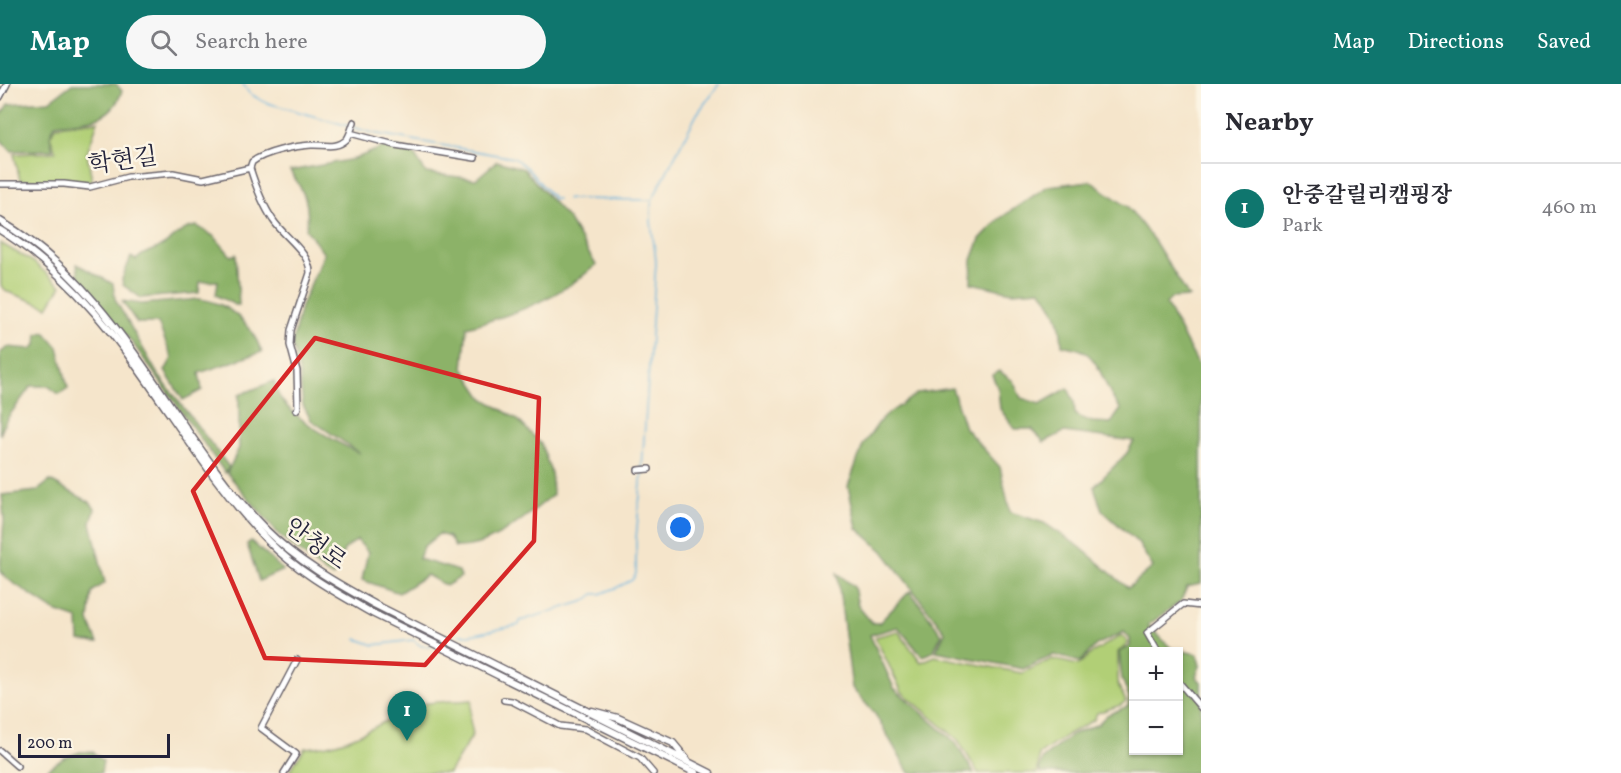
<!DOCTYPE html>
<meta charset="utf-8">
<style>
:root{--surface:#fff;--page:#f7f7f7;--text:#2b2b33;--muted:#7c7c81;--line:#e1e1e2;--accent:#0f766e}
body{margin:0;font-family:Vollkorn,"Noto Serif KR",serif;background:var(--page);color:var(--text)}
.controls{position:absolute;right:18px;bottom:18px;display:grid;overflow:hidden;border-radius:0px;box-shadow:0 2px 4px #0004}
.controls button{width:54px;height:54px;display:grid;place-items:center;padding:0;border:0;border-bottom:2px solid var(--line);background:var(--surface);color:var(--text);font:30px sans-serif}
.scale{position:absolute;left:18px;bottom:15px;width:152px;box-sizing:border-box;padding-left:6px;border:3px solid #22223b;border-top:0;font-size:16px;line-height:21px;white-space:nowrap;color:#22223b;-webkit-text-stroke:4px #fcf5e5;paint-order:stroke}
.you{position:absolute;left:681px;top:444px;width:21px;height:21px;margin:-15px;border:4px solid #fff;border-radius:50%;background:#1a73e8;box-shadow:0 0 0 9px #1a73e833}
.badge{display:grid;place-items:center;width:39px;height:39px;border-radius:50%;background:var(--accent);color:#fff;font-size:20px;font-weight:700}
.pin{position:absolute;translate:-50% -50px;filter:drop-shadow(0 2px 3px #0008)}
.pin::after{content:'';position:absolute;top:32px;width:21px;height:18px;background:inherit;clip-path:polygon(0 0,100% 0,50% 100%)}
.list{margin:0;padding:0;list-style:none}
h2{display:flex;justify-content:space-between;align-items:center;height:78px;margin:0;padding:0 24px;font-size:26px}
h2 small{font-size:20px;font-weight:400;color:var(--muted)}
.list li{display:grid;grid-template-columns:39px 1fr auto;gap:18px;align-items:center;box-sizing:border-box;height:90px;padding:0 24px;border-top:2px solid var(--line)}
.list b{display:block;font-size:22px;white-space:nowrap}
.list p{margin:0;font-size:20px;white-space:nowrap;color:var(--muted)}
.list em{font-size:20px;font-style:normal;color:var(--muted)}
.icon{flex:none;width:33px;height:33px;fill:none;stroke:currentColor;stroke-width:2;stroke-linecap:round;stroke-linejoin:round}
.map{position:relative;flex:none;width:1201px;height:689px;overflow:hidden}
header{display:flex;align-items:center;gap:36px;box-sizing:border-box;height:84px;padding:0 30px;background:var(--accent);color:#fff}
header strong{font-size:28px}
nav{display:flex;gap:33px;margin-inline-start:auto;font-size:21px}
.search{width:420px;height:54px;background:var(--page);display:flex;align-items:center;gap:15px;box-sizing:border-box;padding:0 21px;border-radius:33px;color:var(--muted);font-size:22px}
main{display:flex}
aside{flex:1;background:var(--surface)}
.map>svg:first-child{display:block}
.green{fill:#b1cf76;stroke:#6a7858;stroke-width:1.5}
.forest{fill:#8cb267;stroke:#576a51;stroke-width:1.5;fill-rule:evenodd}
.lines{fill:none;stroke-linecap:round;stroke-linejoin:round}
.stream{stroke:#63b0dc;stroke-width:1.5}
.minor-casing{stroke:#6c666d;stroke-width:8}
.tertiary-casing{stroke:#6c666d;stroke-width:9}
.minor{stroke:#fff;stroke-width:5}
.tertiary{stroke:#fff;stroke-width:6}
.marked{fill:none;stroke:#d62828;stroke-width:4.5;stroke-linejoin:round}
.labels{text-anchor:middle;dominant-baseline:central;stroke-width:5;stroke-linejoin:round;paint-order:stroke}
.street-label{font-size:24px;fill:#22223b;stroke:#fcf5e5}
</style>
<header>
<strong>Map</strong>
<div class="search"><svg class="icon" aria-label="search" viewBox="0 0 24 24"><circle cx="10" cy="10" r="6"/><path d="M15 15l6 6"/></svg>Search here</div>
<nav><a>Map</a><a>Directions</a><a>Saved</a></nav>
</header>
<main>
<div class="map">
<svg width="1201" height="689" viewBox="0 0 1201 689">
<rect width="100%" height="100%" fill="#fcf5e5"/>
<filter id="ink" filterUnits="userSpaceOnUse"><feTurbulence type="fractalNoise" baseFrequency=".0167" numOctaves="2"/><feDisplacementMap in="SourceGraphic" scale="12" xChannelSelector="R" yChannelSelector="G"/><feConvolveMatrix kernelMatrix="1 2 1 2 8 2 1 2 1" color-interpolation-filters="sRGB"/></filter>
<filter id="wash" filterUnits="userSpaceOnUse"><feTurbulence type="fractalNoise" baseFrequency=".008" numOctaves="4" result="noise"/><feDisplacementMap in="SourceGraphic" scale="24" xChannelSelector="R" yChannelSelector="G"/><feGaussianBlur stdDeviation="1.35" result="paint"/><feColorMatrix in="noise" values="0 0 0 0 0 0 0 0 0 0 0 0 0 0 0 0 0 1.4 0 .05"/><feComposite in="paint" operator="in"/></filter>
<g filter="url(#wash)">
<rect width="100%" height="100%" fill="#f5e5cb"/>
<path class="green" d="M98,37L87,69L92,96L85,99L20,96L14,70L56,68L50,52L56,42Z
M0,159L32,177L61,202L48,223L8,208L1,202Z
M898,547L921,578L935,572L1022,589L1052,575L1078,581L1093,568L1122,551L1128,559L1118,568V601L1126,617L1121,621L1097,629L1094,636L1070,649L1039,671L1038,689H978L958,656L902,608L875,553Z
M472,616L470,636L473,650L449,689H288L305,664C352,662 376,639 417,622C432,616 456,618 472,616Z"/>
<path class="forest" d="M72,0H116L122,7C111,40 84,36 55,40L50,52L53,66L11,67L0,55V33L8,20L49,17Z
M388,61L412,67L426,89L476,95L497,77L524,85L569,136L596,181C559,214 514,231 467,243L463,284L483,314L517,335L541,360L551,388L553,411C526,432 492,465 455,463L449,453L439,450L423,463L419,475L459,487L461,493L446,502L427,491L399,509L362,496L368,468L357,456L344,466L333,493L325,488L280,452L227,389L239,364V311L274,297C276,303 277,310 281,315C294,335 339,360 360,369L311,336L303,321L299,287L292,260L301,222L324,170L306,145C311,121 304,107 290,87L354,75Z
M1090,97L1128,123L1155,158L1189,213L1171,214L1166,220L1201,286V500L1187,503L1181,517L1148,541L1172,565L1197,570L1200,582L1196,592L1201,598V689H1041L1039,685L1043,674L1073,650L1098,640L1107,631L1128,622L1129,613L1122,595L1119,568L1130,562V555L1124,548L1096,561L1080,578L1054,571L1023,585L936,567L945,548L883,467L857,444L848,402L863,361L882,334L918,309L952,304L965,344L1000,383L1010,428L1044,439L1080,463L1128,504L1153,483L1138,459L1102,426L1094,403L1127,369L1134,357L1064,348L1044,358L1032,345H1015L1000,325L998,305L992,291L999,287L1013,297L1021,314L1040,320L1068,304L1074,318L1075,331L1092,338L1111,339L1121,325C1105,310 1104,282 1085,268C1080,264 1069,263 1062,261C1061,237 1056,223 1040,206L1012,208L971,199L972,176L980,155L999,135L1048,102ZM1134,568H1178V666H1134Z
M197,142L215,153L231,172L236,170L239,221H235L216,211L218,197L200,198L199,209L141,214L123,201L122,195L131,173L136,176C147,165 154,168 165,160C177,152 181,144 197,142Z
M77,180L113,200L115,215L157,289L229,383L225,389L134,261L79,196Z
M199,215C229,218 251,240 262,268L199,289L202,306L183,316L165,287L172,274L158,239H137L122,217L142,220Z
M45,248L58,263L68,304L59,310L48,302H31L6,336L0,351V269L8,263L31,265L36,261L37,250Z
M50,397L90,418L95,425L91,439L105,499L92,508L89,537L98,559L79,557L78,535L55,527L9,496L0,487L4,436L2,411L37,407Z
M251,457L283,486L259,497L247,460Z
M837,489L854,503L858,522L872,539H879L910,507L942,550L933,568L922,572L898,543L870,551L894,604L955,658L974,689H909L875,630L852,604Z
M80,668H93L103,677L101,689H42L64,674Z"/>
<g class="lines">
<path class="stream" d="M243,0L249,9L264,18L373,49L514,74L526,83L554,115H558
M567,115L652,116L697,30L719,0
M642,384L656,179C655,158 648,136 652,116
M459,551H470L519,541L520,537L585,517L594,510H600L618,503L632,496L636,490V455L642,388
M357,555L374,561L413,556L421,562L431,563"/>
</g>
</g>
<g filter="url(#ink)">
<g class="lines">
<defs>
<path id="minor" d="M0,13L7,0
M350,49L395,61L475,74
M250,84C256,103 262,120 273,136C284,153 310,168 310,189L291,246L290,261L297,287L298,324L296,326
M0,100H64L90,103L128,93L173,89L203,95L250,84L252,78C265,68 294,62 311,61C323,60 336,66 347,55C350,51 352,43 354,38
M638,386L649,385
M1158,568L1147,549L1183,520L1201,522
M1178,597L1201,624
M504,616L512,617L560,642L585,645L640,674L653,689
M0,667L17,682
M284,689L296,670L261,644L297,576"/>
<path id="tertiary" d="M0,137C122,208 171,349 266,446C297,477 336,499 374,520L710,689
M0,146C122,221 171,356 268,457C298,488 335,508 372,529L696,689
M592,627L618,634L673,659L687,676"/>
</defs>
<use href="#minor" class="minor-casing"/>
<use href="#tertiary" class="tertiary-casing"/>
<use href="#minor" class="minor"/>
<use href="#tertiary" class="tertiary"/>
</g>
</g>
<path class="marked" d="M315,254L539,314L534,457L425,581L265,574L193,407Z"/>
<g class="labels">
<g class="street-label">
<text transform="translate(123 78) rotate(-8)">학현길</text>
<text transform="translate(315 461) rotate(36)">안청로</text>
</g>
</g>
</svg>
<div class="controls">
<button>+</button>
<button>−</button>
</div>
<div class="scale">200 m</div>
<div class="you"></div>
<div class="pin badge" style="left:407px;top:657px">1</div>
</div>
<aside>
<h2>Nearby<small></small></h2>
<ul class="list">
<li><span class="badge">1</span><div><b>안중갈릴리캠핑장</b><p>Park</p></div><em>460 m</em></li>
</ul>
</aside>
</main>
